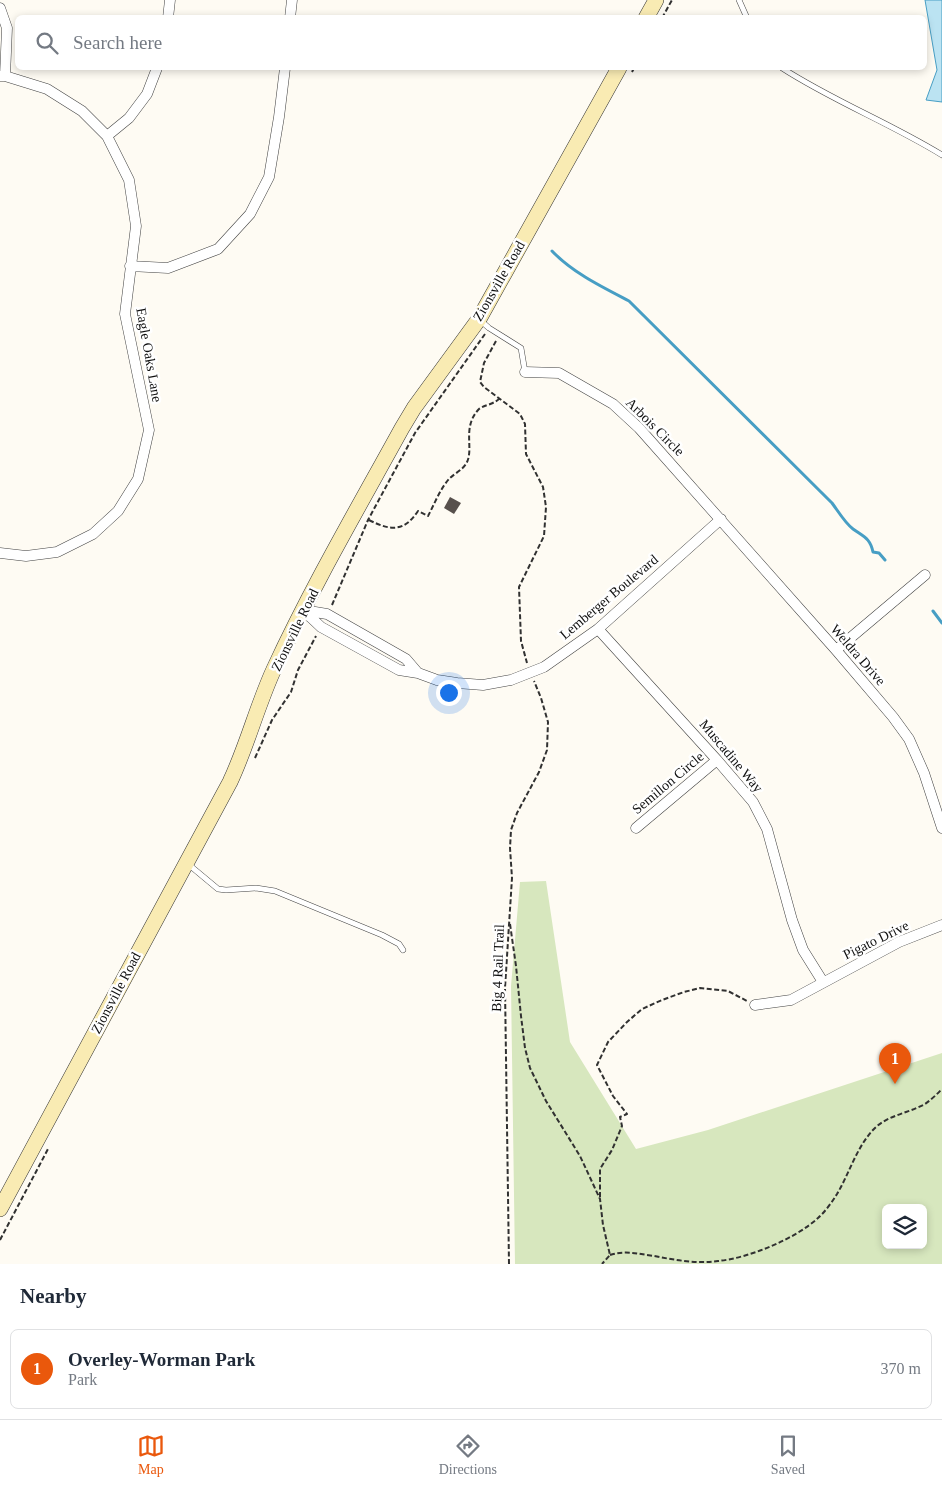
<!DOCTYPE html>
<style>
:root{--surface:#fff;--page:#f2f2f3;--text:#1f2937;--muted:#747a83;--line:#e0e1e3;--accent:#ea580c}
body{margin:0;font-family:"Times New Roman",serif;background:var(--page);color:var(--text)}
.controls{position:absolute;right:15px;bottom:15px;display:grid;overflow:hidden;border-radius:8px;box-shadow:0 2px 8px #0003}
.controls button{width:45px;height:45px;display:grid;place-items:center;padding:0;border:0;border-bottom:1px solid var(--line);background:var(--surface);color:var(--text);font:25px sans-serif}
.you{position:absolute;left:448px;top:692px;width:18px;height:18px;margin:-12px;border:4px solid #fff;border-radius:50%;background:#1a73e8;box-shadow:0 0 0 8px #1a73e833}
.badge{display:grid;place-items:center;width:32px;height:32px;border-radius:50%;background:var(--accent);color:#fff;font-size:16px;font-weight:700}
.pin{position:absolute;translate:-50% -41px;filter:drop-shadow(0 1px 2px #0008)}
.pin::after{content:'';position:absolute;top:26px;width:18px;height:15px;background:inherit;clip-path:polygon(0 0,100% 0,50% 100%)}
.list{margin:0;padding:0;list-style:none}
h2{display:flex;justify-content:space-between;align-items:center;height:65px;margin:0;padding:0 20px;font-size:21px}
h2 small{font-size:16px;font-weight:400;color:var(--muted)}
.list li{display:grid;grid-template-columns:32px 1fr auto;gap:15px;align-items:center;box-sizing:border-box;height:80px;margin:0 10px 10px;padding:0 10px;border:1px solid var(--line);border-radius:8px}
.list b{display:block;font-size:19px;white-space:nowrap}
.list p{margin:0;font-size:16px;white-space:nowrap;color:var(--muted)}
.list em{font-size:16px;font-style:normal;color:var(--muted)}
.icon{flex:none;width:28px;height:28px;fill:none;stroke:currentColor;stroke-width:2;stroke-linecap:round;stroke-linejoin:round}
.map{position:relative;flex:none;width:942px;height:1264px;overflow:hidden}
.search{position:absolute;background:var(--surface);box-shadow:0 2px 8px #0003;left:15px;right:15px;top:15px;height:55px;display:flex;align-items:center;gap:12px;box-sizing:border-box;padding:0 18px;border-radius:8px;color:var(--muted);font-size:19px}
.sheet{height:155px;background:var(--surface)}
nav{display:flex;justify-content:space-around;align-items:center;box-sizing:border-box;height:70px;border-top:1px solid var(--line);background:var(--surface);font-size:14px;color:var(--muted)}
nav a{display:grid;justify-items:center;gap:2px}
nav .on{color:var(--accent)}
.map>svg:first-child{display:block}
.green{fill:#d7e7be;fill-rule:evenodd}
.water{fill:#bbe3f2;stroke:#479ec4}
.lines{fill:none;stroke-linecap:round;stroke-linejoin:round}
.stream{stroke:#479ec4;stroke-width:3}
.building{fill:#57504c}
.service-casing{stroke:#424242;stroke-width:6}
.minor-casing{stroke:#424242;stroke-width:11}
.secondary-casing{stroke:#313131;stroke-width:16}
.path{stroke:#313131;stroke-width:2;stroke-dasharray:5 2.5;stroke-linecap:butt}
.service{stroke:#fff;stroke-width:5}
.minor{stroke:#fff;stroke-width:10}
.secondary{stroke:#f9ebb3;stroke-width:15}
.labels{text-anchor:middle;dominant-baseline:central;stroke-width:5;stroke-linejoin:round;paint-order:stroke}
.street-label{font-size:14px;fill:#0f0f0f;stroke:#fff}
</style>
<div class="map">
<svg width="942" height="1264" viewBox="0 0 942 1264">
<rect width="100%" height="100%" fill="#fefbf3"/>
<path class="green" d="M546,881L570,1042L636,1149L708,1130L942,1053V1264H515L511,986L520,882ZM886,1208H923V1245H886Z"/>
<path class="water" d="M925,0H942V102L926,100L937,70Z"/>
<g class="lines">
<path class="stream" d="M552,251C573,273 602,287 629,301L832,503C838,511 845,523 853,529C864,537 870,538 873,552L879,553L885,560
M933,611L942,623"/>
</g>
<path class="building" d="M450,497L461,503L454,514L444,508Z"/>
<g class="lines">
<defs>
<path id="service" d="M739,0L747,18
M782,68C833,101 890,123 942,155
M481,321L489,328L521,348L525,372
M188,864L218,889L226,890L256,888L275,891L382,935L399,944L403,950"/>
<path id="minor" d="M0,8L7,28L5,76
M168,18L170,0
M290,18L292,0
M0,76H5L47,89L82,111L107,136L129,180L136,226L125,314L149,430L138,479L118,511L93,534L57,552L26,556L0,553
M107,136L129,118L147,94L157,68
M130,266L168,268L218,249L250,214L269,177L279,117L285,68
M525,372L559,373L613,404L639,428L836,650L893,717L909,739L924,773L942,828
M303,610L321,627L399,670L418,673L437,680L457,683L483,685L511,680L544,667L598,629L721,519
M303,610L327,614L406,659L418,673
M598,629L717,760L753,802L767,829L792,920L803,950L823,982
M836,650L925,575
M636,828L717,760
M755,1005L791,1000L899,942L942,925"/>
<path id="secondary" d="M646,18L656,0
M0,1209L230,782C247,746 257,706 274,669C312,587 358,508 402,428L414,408L479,319L619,68"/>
</defs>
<use href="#service" class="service-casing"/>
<use href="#minor" class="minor-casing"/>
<use href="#secondary" class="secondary-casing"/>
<path class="path" d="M662,18L672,0
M632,72L634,68
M496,341L484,363L480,382L484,387L520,414L525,424L526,454L543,487L546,507L544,536L519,587L521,641L527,663
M369,520C391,531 404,532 418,511L428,516C434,505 440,489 449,479C454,474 462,470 466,464C475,449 461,428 479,409C484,405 492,405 499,399
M332,605L368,520L415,433L485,334
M255,758L272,720L291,692L298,670L316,636
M510,924L516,966L521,1016L525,1048L530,1068L546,1101L580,1156L600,1199L603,1225L610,1255L602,1264
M600,1197V1169L612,1150L622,1126L620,1117L627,1114L613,1096L597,1065L608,1042L627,1022L642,1009L662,1000L684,992L700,988L728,991L747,1001
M0,1240L48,1149
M610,1255C625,1250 639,1254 654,1256C675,1260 697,1264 718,1261C749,1258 795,1239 818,1218C825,1212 832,1202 837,1194C849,1174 856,1149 872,1131C886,1115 907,1114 925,1104C931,1100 937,1094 942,1089
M509,1264L505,988L512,878L510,848L511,830L517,813L539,772L547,750L548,722L541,698L534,681"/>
<use href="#service" class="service"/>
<use href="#minor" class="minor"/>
<use href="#secondary" class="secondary"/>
</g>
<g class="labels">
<g class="street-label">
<text transform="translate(499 281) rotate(-60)">Zionsville Road</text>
<text transform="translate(149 355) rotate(80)">Eagle Oaks Lane</text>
<text transform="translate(655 427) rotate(45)">Arbois Circle</text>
<text transform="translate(609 597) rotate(-40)">Lemberger Boulevard</text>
<text transform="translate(295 630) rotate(-64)">Zionsville Road</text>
<text transform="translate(858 655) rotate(49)">Weldra Drive</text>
<text transform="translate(731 756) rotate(50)">Muscadine Way</text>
<text transform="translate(668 783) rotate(-40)">Semillon Circle</text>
<text transform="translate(876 940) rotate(-26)">Pigato Drive</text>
<text transform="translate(498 968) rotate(-88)">Big 4 Rail Trail</text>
<text transform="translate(116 993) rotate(-62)">Zionsville Road</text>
</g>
</g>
</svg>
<div class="controls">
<button><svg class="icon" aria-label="layers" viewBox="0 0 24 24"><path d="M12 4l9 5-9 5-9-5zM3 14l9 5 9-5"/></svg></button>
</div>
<div class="you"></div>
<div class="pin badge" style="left:895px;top:1084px">1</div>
<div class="search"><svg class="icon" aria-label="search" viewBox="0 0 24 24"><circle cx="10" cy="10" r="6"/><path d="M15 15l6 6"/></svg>Search here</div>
</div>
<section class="sheet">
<h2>Nearby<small></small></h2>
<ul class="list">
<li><span class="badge">1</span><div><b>Overley-Worman Park</b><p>Park</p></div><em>370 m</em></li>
</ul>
</section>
<nav>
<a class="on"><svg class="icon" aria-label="map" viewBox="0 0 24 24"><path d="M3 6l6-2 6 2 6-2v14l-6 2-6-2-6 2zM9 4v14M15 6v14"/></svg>Map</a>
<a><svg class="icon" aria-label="directions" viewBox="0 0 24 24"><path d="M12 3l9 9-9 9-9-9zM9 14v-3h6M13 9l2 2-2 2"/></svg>Directions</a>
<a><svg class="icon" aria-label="saved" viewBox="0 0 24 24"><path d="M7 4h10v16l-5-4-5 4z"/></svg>Saved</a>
</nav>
